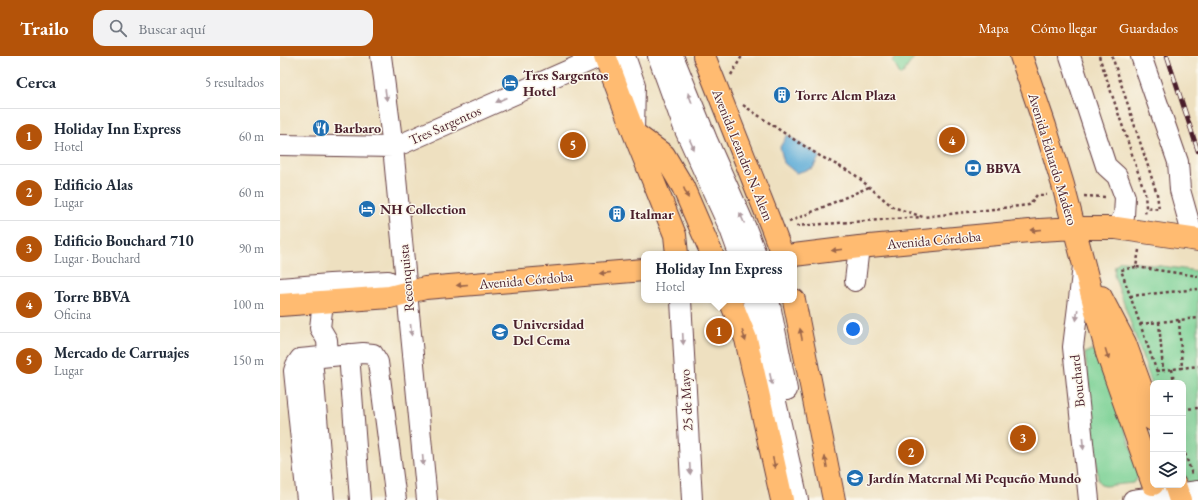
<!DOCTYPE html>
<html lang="es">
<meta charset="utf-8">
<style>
:root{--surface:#fff;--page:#f2f2f3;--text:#1f2937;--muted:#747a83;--line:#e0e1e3;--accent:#b45309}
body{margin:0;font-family:"EB Garamond",serif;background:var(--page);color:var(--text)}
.controls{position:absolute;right:12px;bottom:12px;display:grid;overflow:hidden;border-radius:8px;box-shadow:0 4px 16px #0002}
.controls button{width:36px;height:36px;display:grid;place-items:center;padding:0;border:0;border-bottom:1px solid var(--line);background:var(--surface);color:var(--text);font:20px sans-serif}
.you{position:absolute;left:573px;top:273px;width:14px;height:14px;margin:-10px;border:3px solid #fff;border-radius:50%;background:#1a73e8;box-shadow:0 0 0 6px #1a73e833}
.badge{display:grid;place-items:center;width:26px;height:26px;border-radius:50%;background:var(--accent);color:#fff;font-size:13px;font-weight:700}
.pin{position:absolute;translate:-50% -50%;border:2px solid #fff;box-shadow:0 1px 4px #0006}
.popup{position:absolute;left:361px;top:195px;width:156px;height:52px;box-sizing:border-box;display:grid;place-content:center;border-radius:8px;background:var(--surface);filter:drop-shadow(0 1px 3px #0005);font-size:13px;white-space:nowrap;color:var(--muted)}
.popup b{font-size:15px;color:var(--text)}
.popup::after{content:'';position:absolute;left:50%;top:100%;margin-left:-8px;border:8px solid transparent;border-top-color:var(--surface)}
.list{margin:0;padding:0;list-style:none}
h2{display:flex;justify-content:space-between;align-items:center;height:52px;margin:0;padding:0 16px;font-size:17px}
h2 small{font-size:13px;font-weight:400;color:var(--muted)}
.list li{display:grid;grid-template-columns:26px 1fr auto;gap:12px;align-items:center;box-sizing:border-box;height:56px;padding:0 16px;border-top:1px solid var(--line)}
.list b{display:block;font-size:15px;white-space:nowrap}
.list p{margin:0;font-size:13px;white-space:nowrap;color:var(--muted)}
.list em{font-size:13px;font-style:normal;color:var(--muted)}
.icon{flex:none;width:22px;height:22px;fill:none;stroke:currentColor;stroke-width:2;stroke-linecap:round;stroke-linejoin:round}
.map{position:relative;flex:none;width:918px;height:444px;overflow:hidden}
header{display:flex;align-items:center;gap:24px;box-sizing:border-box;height:56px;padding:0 20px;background:var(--accent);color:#fff}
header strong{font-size:19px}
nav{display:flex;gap:22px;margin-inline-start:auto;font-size:14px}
.search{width:280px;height:36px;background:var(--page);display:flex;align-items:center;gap:10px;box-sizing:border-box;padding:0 14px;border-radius:12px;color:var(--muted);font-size:15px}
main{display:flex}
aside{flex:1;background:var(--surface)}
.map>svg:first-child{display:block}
.green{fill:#7cd195;stroke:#637860}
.water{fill:#5dacd7;stroke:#546681}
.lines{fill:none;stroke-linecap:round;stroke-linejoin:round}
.minor-casing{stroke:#633c41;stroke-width:22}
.major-casing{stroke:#633c41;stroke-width:24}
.path{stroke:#633c41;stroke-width:2.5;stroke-dasharray:3 3;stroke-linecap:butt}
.minor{stroke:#fff;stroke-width:20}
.major{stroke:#ffbb71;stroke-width:22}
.rail-casing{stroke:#4a1f2b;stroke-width:4.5}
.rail{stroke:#fbf7ec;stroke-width:3;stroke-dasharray:9;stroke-linecap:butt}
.oneway{fill:#ae9aa0}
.oneway2{fill:#9b654a}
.labels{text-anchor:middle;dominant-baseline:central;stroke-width:3;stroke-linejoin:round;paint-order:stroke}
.poi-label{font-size:14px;font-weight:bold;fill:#4a1f2b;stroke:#fbf7ec;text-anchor:start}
.street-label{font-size:14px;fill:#4a1f2b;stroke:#fbf7ec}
</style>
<header>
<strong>Trailo</strong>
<div class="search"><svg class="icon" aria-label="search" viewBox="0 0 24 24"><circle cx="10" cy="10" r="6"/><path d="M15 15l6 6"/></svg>Buscar aquí</div>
<nav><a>Mapa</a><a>Cómo llegar</a><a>Guardados</a></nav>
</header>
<main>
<aside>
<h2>Cerca<small>5 resultados</small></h2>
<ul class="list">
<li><span class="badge">1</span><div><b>Holiday Inn Express</b><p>Hotel</p></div><em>60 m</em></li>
<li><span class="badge">2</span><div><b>Edificio Alas</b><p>Lugar</p></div><em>60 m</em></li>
<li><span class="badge">3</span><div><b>Edificio Bouchard 710</b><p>Lugar · Bouchard</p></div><em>90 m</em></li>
<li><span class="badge">4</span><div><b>Torre BBVA</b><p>Oficina</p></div><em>100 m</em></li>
<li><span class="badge">5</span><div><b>Mercado de Carruajes</b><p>Lugar</p></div><em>150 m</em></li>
</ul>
</aside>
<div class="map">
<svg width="918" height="444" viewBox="0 0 918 444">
<rect width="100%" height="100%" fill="#fbf7ec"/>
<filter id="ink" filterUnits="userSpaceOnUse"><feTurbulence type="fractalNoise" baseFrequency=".025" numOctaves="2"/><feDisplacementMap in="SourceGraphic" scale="8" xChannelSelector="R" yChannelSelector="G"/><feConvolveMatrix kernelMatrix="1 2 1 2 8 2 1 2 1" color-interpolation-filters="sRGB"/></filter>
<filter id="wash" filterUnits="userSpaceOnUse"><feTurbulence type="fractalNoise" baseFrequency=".012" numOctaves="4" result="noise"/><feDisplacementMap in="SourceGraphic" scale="16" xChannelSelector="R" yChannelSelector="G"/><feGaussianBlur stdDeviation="0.9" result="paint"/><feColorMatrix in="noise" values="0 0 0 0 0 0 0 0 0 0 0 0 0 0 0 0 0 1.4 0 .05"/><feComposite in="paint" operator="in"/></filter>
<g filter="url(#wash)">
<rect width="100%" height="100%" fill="#eee0c0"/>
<path class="green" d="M617,0H635L621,20L613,6Z
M840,205H844L918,215V431C907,429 907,425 903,415V327H873V331L834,219L835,210Z
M811,294L820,296L857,410L858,421L853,427L825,430L821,429L818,424L805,297Z"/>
<path class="water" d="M507,79L540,100L533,112L516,117L504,107L500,91Z"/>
</g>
<g filter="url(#ink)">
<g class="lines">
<defs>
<path id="minor" d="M101,0L113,91L147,444
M345,0L355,29L354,74
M378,0L404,72L450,173L459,198
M393,0L427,84L466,172L476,198
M790,0L826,110L837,120L845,141L844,160L836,172
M861,0L898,106L900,134L914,184
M0,89L113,91L124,87L321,0
M803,210L793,291L809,444
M575,225L579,191
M0,232L50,228L108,225L128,236
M401,244L412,444
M473,244L518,444
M489,244L507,334
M43,246L40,272L47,284L48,300
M69,298L80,444
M32,302L44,444
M27,444L14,315L16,309L20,303L83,297L93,298L98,306L116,444
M853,444L918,435"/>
<path id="major" d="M325,0L354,77L395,179L397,198
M424,0L491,169L502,198
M741,0L765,70L783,129L827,297L873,428
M354,77L384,99L403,131L432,198
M514,199L579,191L760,174L795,172H836L918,184
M821,241L845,287L873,364
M450,244L466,283L502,444
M514,244L554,444
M0,249L110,241L145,232L364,214
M895,429L900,444"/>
</defs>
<use href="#minor" class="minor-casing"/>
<use href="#major" class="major-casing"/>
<path class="path" d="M819,0L865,137L866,151L865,159
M832,0L877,138L879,153L866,151
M451,19L462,0
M463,49L507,79L540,100L574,118L613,151L643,161L749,149L757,139H767
M804,140L827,141
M509,166L589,131
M516,170L641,161
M859,194L856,211L918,220
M856,211L841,214L878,319
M850,240L918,233
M899,264L902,312
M879,266L883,314
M860,268L918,262
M892,313L894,327
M876,315L918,310
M903,353L918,352
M903,392L912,418H914"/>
<use href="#minor" class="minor"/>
<use href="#major" class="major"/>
<defs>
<path id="rail" d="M887,0L918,95"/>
</defs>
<use href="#rail" class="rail-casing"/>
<use href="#rail" class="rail"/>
</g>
<defs><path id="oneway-solid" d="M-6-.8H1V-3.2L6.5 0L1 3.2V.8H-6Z"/></defs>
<g class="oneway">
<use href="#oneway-solid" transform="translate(106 39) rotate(82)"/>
<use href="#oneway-solid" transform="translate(410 42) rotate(-111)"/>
<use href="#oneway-solid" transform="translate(221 44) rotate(156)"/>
<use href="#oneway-solid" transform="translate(412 89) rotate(66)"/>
<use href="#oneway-solid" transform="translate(462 162) rotate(-114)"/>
<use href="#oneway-solid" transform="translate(797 259) rotate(97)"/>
<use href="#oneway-solid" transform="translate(131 274) rotate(85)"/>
<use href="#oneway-solid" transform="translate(403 283) rotate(87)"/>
<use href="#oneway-solid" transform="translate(491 323) rotate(78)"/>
<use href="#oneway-solid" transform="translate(803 388) rotate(84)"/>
<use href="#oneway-solid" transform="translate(143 404) rotate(85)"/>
<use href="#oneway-solid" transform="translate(410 413) rotate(87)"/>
</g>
<g class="oneway2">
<use href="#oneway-solid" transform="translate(406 137) rotate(66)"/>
<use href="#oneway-solid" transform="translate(756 174) rotate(175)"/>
<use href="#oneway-solid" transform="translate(557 194) rotate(173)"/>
<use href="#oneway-solid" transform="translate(325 217) rotate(175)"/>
<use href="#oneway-solid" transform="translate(182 229) rotate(175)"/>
<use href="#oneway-solid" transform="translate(521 278) rotate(-101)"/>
<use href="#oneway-solid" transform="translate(464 280) rotate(72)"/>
<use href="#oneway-solid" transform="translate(827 298) rotate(73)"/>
<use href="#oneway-solid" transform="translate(546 406) rotate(-101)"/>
<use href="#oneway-solid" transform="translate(494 407) rotate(77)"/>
</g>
</g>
<defs>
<symbol id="hotel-disc" viewBox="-11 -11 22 22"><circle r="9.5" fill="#1f6fb2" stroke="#fbf7ec"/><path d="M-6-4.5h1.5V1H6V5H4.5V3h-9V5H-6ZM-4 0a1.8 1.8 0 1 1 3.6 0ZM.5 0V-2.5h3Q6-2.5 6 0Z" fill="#fff"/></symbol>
<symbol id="building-disc" viewBox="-11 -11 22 22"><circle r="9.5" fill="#1f6fb2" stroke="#fbf7ec"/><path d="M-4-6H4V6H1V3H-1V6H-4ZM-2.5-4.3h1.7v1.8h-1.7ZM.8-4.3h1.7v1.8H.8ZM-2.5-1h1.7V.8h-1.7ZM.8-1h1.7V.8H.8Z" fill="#fff"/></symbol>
<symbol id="restaurant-disc" viewBox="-11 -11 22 22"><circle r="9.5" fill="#1f6fb2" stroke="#fbf7ec"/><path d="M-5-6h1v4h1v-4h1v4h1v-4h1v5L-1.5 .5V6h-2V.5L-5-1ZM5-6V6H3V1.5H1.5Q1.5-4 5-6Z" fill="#fff"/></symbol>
<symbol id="bank-disc" viewBox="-11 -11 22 22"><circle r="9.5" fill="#1f6fb2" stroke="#fbf7ec"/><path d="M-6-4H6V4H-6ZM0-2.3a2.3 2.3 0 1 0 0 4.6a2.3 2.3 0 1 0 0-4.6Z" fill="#fff"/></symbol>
<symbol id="university-disc" viewBox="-11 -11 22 22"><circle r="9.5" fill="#1f6fb2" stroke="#fbf7ec"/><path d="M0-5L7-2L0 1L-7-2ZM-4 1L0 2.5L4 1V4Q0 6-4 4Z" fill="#fff"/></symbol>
<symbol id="school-disc" viewBox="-11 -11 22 22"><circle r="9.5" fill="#1f6fb2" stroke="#fbf7ec"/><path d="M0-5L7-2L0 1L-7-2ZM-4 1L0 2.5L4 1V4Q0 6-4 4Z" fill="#fff"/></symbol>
</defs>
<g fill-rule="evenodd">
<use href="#hotel-disc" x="220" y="17" width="20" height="20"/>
<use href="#building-disc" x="492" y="29" width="20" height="20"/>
<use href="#restaurant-disc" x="31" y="62" width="20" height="20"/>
<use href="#bank-disc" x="683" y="102" width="20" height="20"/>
<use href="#hotel-disc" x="77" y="143" width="20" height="20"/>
<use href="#building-disc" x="327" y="148" width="20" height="20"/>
<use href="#university-disc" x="210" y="266" width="20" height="20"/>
<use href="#school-disc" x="565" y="412" width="20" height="20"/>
</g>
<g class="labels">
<g class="poi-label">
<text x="243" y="19">Tres Sargentos<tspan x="243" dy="16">Hotel</tspan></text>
<text x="515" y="39">Torre Alem Plaza</text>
<text x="54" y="72">Barbaro</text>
<text x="706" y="112">BBVA</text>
<text x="100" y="153">NH Collection</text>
<text x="350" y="158">Italmar</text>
<text x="233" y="268">Universidad<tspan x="233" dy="16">Del Cema</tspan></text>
<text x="588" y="422">Jardín Maternal Mi Pequeño Mundo</text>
</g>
<g class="street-label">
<text transform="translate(165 69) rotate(-24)">Tres Sargentos</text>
<text transform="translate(463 99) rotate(68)">Avenida Leandro N. Alem</text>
<text transform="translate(773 103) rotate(73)">Avenida Eduardo Madero</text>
<text transform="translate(654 184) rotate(-5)">Avenida Córdoba</text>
<text transform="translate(126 222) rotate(-95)">Reconquista</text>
<text transform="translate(246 224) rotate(-5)">Avenida Córdoba</text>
<text transform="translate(797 325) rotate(-96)">Bouchard</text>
<text transform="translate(406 344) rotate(-93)">25 de Mayo</text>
</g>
</g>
</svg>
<div class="controls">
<button>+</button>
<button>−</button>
<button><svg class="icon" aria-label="layers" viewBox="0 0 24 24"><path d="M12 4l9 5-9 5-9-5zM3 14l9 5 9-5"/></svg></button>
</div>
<div class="you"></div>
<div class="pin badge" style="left:439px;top:275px">1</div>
<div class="popup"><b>Holiday Inn Express</b>Hotel</div>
<div class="pin badge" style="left:631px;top:396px">2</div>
<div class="pin badge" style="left:743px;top:382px">3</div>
<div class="pin badge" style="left:672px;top:84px">4</div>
<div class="pin badge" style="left:293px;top:89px">5</div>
</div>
</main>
